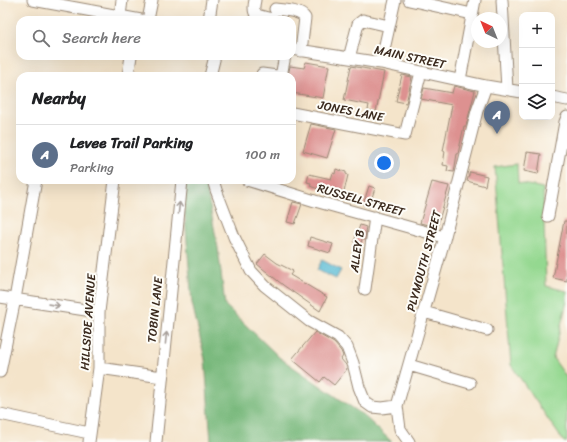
<!DOCTYPE html>
<meta charset="utf-8">
<style>
:root{--surface:#fff;--page:#f2f2f2;--text:#202124;--muted:#757577;--line:#e0e0e0;--accent:#111827}
body{margin:0;font-family:Sriracha,sans-serif;background:var(--page);color:var(--text)}
.controls{position:absolute;right:12px;top:12px;display:grid;overflow:hidden;border-radius:8px;box-shadow:0 4px 16px #0002}
.controls button{width:36px;height:36px;display:grid;place-items:center;padding:0;border:0;border-bottom:1px solid var(--line);background:var(--surface);color:var(--text);font:20px sans-serif}
.compass{position:absolute;left:471px;top:12px;width:36px;height:36px;border-radius:50%;background:var(--surface);box-shadow:0 4px 16px #0002;rotate:317deg}
.you{position:absolute;left:384px;top:163px;width:14px;height:14px;margin:-10px;border:3px solid #fff;border-radius:50%;background:#1a73e8;box-shadow:0 0 0 6px #1a73e833}
.badge{display:grid;place-items:center;width:26px;height:26px;border-radius:50%;background:var(--accent);color:#fff;font-size:13px;font-weight:700}
.pin{position:absolute;translate:-50% -33px;filter:drop-shadow(0 1px 2px #0008)}
.pin::after{content:'';position:absolute;top:21px;width:14px;height:12px;background:inherit;clip-path:polygon(0 0,100% 0,50% 100%)}
.list{margin:0;padding:0;list-style:none}
h2{display:flex;justify-content:space-between;align-items:center;height:52px;margin:0;padding:0 16px;font-size:17px}
h2 small{font-size:13px;font-weight:400;color:var(--muted)}
.list li{display:grid;grid-template-columns:26px 1fr auto;gap:12px;align-items:center;box-sizing:border-box;height:60px;padding:0 16px;border-top:1px solid var(--line)}
.list b{display:block;font-size:15px;white-space:nowrap}
.list p{margin:0;font-size:13px;white-space:nowrap;color:var(--muted)}
.list em{font-size:13px;font-style:normal;color:var(--muted)}
.icon{flex:none;width:22px;height:22px;fill:none;stroke:currentColor;stroke-width:2;stroke-linecap:round;stroke-linejoin:round}
.map{position:relative;flex:none;width:567px;height:442px;overflow:hidden}
.search{position:absolute;background:var(--surface);box-shadow:0 4px 16px #0002;left:16px;top:16px;width:280px;height:44px;display:flex;align-items:center;gap:10px;box-sizing:border-box;padding:0 14px;border-radius:12px;color:var(--muted);font-size:15px}
.panel{position:absolute;background:var(--surface);box-shadow:0 4px 16px #0002;left:16px;top:72px;width:280px;height:112px;border-radius:12px}
.map>svg:first-child{display:block}
.green{fill:#94d890;stroke:#688157}
.forest{fill:#77b87a;stroke:#59714c}
.water{fill:#55b9d3;stroke:#487278}
.building{fill:#dd9190}
.lines{fill:none;stroke-linecap:round;stroke-linejoin:round}
.minor-casing{stroke:#988774;stroke-width:13}
.minor{stroke:#fff;stroke-width:11}
.oneway{stroke:#a79f9a}
.labels{text-anchor:middle;dominant-baseline:central;stroke-width:4;stroke-linejoin:round;paint-order:stroke}
.street-label{font-size:12px;fill:#3b2a1e;stroke:#fdfcf7}
</style>
<div class="map">
<svg width="567" height="442" viewBox="0 0 567 442">
<rect width="100%" height="100%" fill="#fdfcf7"/>
<filter id="ink" filterUnits="userSpaceOnUse"><feTurbulence type="fractalNoise" baseFrequency=".025" numOctaves="2"/><feDisplacementMap in="SourceGraphic" scale="8" xChannelSelector="R" yChannelSelector="G"/><feConvolveMatrix kernelMatrix="1 2 1 2 8 2 1 2 1" color-interpolation-filters="sRGB"/></filter>
<filter id="wash" filterUnits="userSpaceOnUse"><feTurbulence type="fractalNoise" baseFrequency=".012" numOctaves="4" result="noise"/><feDisplacementMap in="SourceGraphic" scale="16" xChannelSelector="R" yChannelSelector="G"/><feGaussianBlur stdDeviation="0.9" result="paint"/><feColorMatrix in="noise" values="0 0 0 0 0 0 0 0 0 0 0 0 0 0 0 0 0 1.4 0 .05"/><feComposite in="paint" operator="in"/></filter>
<g filter="url(#wash)">
<rect width="100%" height="100%" fill="#f4e4ca"/>
<path class="green" d="M517,164L518,183L543,188L546,286L567,291V301L553,358L567,378V442H564L511,365L495,167Z"/>
<path class="forest" d="M182,180L205,181L218,248L225,305L280,358L363,415L392,442H211L205,359L192,303Z"/>
<path class="water" d="M322,260L341,270L336,279L317,270Z"/>
<g id="blocks">
<path class="building" d="M306,62L329,66L323,98L292,93V76H288L290,66L304,68Z
M351,66L384,72L376,112L368,110L369,105L344,100Z
M402,75L412,77L406,103L396,101Z
M454,86L475,91L466,126H464L458,154H457L454,172L447,171L448,166L443,165L445,151H443L452,105L421,99L424,88L452,93Z
M311,124L336,129L327,158L303,151Z
M527,152L541,154L538,174L524,171Z
M336,169L346,172V174L348,175L344,192L339,190L337,196L329,193L330,191L318,187V189L310,186L311,183L307,182L309,174L331,179L333,173L335,174Z
M470,172L487,176L485,186L467,181Z
M432,182L449,186L437,227L420,223Z
M369,186L375,188L369,207L363,205Z
M293,202L302,204L295,224L287,222Z
M564,221H567V281L553,278Z
M360,225L366,227L365,232H366L365,240L362,239L361,244L354,242Z
M310,237L333,244L330,253L308,246Z
M265,254L277,263L293,271L290,275L327,297L320,311L283,285L257,264Z
M315,332L334,343L341,351L343,356L341,359L346,365L347,369L334,385L324,377L320,382L292,359Z"/>
</g>
</g>
<g filter="url(#ink)">
<use href="#blocks" fill-opacity="0" stroke="#988774" stroke-width="1"/>
<g class="lines">
<defs>
<path id="minor" d="M33,0L141,20
M255,0C251,18 258,15 273,19
M409,0L472,14
M502,0L507,89
M275,9C284,10 300,10 305,18L301,51
M120,16L122,0
M148,20L152,0
M209,20L212,0
M292,49L381,63L486,86L522,92
M349,58L358,24L363,20L389,26
M381,63L395,0
M262,74L277,76
M128,76L131,56
M210,76L215,56
M281,76L285,56
M460,80L475,0
M552,97L567,100
M292,113L405,135L421,72
M213,180L216,190L234,237L251,271L265,286L309,321L338,337L347,347L353,363L359,387L365,402L372,407L382,408L397,406
M247,180L315,201L444,237
M548,216L565,122L567,117
M365,289L375,217
M0,297L99,312
M424,312L487,330
M409,365L470,383
M99,368L162,377
M0,372L15,299L36,180
M0,414L89,433
M89,442L99,368V312L115,180
M156,442L182,180
M409,442L400,429L397,406L443,244L477,111L486,86"/>
</defs>
<use href="#minor" class="minor-casing"/>
<use href="#minor" class="minor"/>
</g>
<defs><path id="oneway-shaft" d="M-6 0H5M1.5-3L5.5 0L1.5 3" fill="none" stroke-width="1.6" stroke-linecap="round" stroke-linejoin="round"/></defs>
<g class="oneway">
<use href="#oneway-shaft" transform="translate(179 208) rotate(-84)"/>
<use href="#oneway-shaft" transform="translate(54 305) rotate(8)"/>
<use href="#oneway-shaft" transform="translate(166 338) rotate(-84)"/>
</g>
</g>
<g class="labels">
<g class="street-label">
<text transform="translate(410 57) rotate(12)">MAIN STREET</text>
<text transform="translate(351 111) rotate(11)">JONES LANE</text>
<text transform="translate(361 200) rotate(16)">RUSSELL STREET</text>
<text transform="translate(357 251) rotate(-82)">ALLEY B</text>
<text transform="translate(424 261) rotate(-75)">PLYMOUTH STREET</text>
<text transform="translate(155 310) rotate(-84)">TOBIN LANE</text>
<text transform="translate(88 322) rotate(-86)">HILLSIDE AVENUE</text>
</g>
</g>
</svg>
<div class="controls">
<button>+</button>
<button>−</button>
<button><svg class="icon" aria-label="layers" viewBox="0 0 24 24"><path d="M12 4l9 5-9 5-9-5zM3 14l9 5 9-5"/></svg></button>
</div>
<svg class="compass" viewBox="-18 -18 36 36"><path d="M0-13l5 13h-10z" fill="#e53935"/><path d="M0 13l5-13h-10z" fill="#757577"/></svg>
<div class="you"></div>
<div class="pin badge" style="left:497px;top:134px;background:#5c6f8a">A</div>
<div class="search"><svg class="icon" aria-label="search" viewBox="0 0 24 24"><circle cx="10" cy="10" r="6"/><path d="M15 15l6 6"/></svg>Search here</div>
<section class="panel">
<h2>Nearby<small></small></h2>
<ul class="list">
<li><span class="badge" style="background:#5c6f8a">A</span><div><b>Levee Trail Parking</b><p>Parking</p></div><em>100 m</em></li>
</ul>
</section>
</div>
